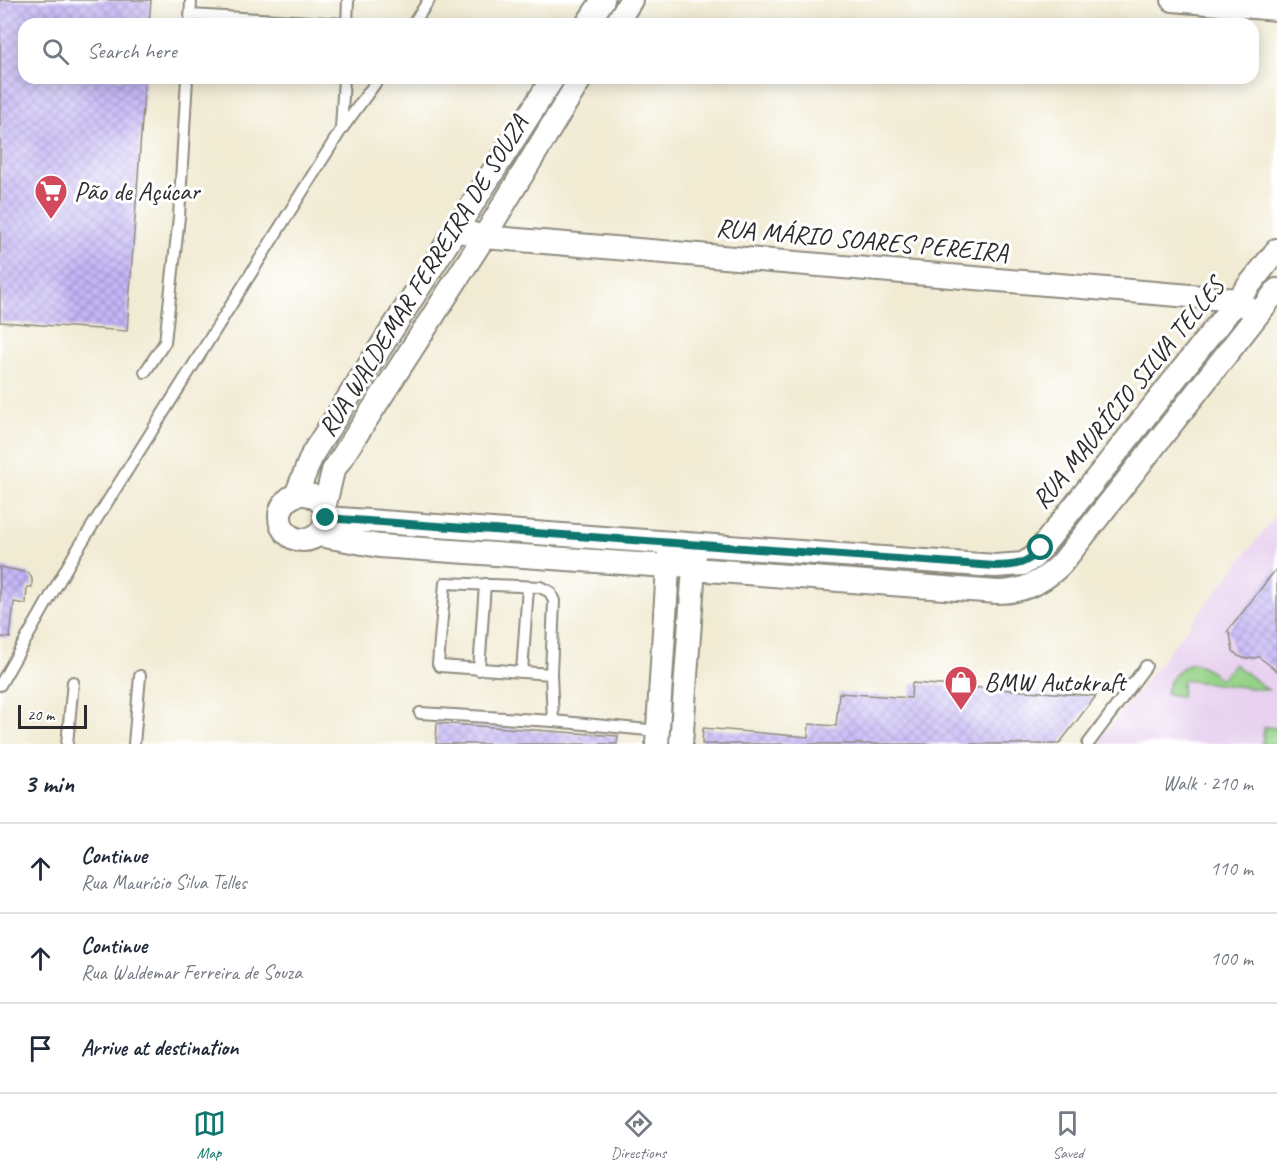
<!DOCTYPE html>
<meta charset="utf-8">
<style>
:root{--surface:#fff;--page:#f6f6f7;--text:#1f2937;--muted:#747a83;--line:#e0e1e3;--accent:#0f766e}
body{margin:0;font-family:Caveat,sans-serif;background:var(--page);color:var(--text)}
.scale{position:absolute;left:18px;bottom:15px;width:69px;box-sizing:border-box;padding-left:6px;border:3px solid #2b2b2b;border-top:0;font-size:16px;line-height:21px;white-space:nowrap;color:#2b2b2b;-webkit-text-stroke:4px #fff;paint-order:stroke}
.stop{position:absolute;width:18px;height:18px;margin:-14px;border:4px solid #0f766e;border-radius:50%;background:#fff}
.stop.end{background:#0f766e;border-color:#fff;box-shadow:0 2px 6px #0008}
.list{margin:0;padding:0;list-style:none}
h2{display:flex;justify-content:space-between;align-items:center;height:78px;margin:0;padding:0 24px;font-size:26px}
h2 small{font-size:20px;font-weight:400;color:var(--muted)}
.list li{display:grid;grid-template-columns:39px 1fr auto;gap:18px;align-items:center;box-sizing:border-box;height:90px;padding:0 24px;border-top:2px solid var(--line)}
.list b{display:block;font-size:22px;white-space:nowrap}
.list p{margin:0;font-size:20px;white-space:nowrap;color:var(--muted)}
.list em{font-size:20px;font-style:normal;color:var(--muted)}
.icon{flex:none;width:33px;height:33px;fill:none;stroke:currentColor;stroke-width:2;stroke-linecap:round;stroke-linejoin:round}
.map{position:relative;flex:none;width:1277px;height:744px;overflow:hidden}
.search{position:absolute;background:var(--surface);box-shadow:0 3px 15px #0003;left:18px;right:18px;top:18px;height:66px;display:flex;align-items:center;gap:15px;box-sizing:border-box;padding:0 21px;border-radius:18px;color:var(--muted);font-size:22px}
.sheet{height:348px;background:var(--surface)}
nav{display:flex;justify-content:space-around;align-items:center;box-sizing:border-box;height:84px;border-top:2px solid var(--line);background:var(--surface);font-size:16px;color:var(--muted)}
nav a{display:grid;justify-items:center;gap:3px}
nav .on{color:var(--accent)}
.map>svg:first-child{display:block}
.built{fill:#e8d2ef}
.garden{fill:#95d388;stroke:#607f5a;stroke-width:1.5}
.building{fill:url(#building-cross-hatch)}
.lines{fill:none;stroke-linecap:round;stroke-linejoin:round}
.service-casing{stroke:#8e8b7f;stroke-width:14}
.minor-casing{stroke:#8e8b7f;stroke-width:26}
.service{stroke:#fff;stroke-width:10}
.minor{stroke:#fff;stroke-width:22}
.route{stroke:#0f766e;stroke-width:8}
.labels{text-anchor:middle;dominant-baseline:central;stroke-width:6;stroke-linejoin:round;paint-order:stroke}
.poi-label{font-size:26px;fill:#2b2b2b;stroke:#fff;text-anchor:start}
.street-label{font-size:26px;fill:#2b2b2b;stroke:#fff}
</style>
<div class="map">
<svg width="1277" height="744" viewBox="0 0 1277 744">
<defs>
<pattern id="building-cross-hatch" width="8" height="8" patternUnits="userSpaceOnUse" patternTransform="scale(1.5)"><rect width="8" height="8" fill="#c4b6f8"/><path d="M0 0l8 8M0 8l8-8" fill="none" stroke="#9f94c9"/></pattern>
</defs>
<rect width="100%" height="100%" fill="#fff"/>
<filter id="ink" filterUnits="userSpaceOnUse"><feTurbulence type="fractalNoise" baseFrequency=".0167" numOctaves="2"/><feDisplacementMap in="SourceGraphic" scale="12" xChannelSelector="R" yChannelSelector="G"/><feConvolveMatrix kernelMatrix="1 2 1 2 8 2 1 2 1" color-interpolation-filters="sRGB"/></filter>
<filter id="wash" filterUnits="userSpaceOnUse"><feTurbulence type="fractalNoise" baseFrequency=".008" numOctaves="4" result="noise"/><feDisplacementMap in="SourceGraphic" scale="24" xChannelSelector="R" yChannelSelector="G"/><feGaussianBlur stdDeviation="1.35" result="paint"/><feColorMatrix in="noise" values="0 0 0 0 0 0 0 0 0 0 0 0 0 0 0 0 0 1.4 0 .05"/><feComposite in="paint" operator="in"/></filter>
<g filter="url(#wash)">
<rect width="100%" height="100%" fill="#f1ebd3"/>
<path class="built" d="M1277,514V744H1096L1167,654Z"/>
<path class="garden" d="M1194,663L1204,667L1221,679L1234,664L1268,690L1183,680L1181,697L1166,693C1168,681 1181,664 1194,663Z
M1264,727L1277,728V744H1262Z"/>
<g id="blocks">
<path class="building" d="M0,0H151L149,24H24V78H145L127,331L0,322Z
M0,567L29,573L32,579V587H27L26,604L14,602L10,638L0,637Z
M1277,568V671L1259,657L1247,659L1238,656L1233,651L1230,634L1227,632Z
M912,683L1096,696L1059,744H702L703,728L808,737L809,724L836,726L839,693L911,698Z
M437,723L618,736L617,744H436Z"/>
</g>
</g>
<g filter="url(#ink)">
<use href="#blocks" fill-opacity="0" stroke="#8e8b7f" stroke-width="1.5"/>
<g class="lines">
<defs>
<path id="service" d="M190,15L344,24
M190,24L191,0
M347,24L348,0
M413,24L429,0
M341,129L344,78
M145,372L165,342L179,217L187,78
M479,670L485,584
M522,672L528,587
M551,674L440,666L438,664L445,583L540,587L550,592L554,601L551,674L553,721
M0,685L74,555L341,130L379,78
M420,713L553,721L659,731
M67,744L73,682
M134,744L140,676
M1088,744L1146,666"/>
<path id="minor" d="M1173,0L1277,9
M587,24L603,0
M616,24L631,0
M457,230L484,237L1238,300L1247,307
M280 517a23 23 0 1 1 46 0a23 23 0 1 1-46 0Z
M296,495L313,453L553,78
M324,508L333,471L484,237L581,78
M326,518L995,566L1023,564L1034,557L1277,250
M319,535L379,546L667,566L685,565L694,569L997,592C1023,592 1044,582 1062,563L1277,290
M657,744L669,551
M681,744L695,554"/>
</defs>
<use href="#service" class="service-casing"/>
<use href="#minor" class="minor-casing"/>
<use href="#service" class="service"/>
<use href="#minor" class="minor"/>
</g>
</g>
<g class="lines" filter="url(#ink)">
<path class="route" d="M326,518L995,566C1015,566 1028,564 1041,548"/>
</g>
<defs>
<symbol id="supermarket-pin" viewBox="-11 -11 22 30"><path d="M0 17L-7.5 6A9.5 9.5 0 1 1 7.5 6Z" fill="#d1495b" stroke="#fff"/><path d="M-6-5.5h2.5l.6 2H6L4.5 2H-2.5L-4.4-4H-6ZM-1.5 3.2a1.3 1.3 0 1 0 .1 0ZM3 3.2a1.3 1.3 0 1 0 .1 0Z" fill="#fff"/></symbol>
<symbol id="shop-pin" viewBox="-11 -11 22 30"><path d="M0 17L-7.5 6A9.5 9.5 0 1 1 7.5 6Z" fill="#d1495b" stroke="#fff"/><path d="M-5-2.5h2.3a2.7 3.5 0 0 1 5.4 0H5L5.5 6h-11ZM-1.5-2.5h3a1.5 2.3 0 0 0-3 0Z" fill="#fff"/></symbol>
</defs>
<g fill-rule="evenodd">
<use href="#supermarket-pin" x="32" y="172" width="38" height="52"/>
<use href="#shop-pin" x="942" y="663" width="38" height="52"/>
</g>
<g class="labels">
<g class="poi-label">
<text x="74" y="191">Pão de Açúcar</text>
<text x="984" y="682">BMW Autokraft</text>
</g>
<g class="street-label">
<text transform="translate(862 240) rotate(5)">RUA MÁRIO SOARES PEREIRA</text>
<text transform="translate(423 276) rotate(-58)">RUA WALDEMAR FERREIRA DE SOUZA</text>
<text transform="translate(1128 393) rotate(-51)">RUA MAURÍCIO SILVA TELLES</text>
</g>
</g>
</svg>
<div class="scale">20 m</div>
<div class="stop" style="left:1041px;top:548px"></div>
<div class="stop end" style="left:326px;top:518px"></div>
<div class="search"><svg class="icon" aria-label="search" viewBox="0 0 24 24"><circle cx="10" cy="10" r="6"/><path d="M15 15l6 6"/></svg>Search here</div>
</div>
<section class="sheet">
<h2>3 min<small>Walk · 210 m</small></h2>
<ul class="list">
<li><svg class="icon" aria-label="ahead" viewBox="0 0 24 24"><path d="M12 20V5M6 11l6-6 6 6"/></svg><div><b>Continue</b><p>Rua Maurício Silva Telles</p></div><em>110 m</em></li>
<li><svg class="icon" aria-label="ahead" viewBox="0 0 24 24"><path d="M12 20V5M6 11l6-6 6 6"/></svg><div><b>Continue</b><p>Rua Waldemar Ferreira de Souza</p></div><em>100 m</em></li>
<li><svg class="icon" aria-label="arrive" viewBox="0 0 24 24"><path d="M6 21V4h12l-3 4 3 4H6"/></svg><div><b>Arrive at destination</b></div></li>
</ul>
</section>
<nav>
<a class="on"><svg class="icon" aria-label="map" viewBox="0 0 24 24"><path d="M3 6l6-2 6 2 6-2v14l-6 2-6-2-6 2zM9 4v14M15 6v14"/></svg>Map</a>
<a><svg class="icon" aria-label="directions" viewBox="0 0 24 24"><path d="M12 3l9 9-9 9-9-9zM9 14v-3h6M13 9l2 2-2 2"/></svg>Directions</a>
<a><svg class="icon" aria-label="saved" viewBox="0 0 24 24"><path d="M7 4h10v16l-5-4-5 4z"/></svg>Saved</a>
</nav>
